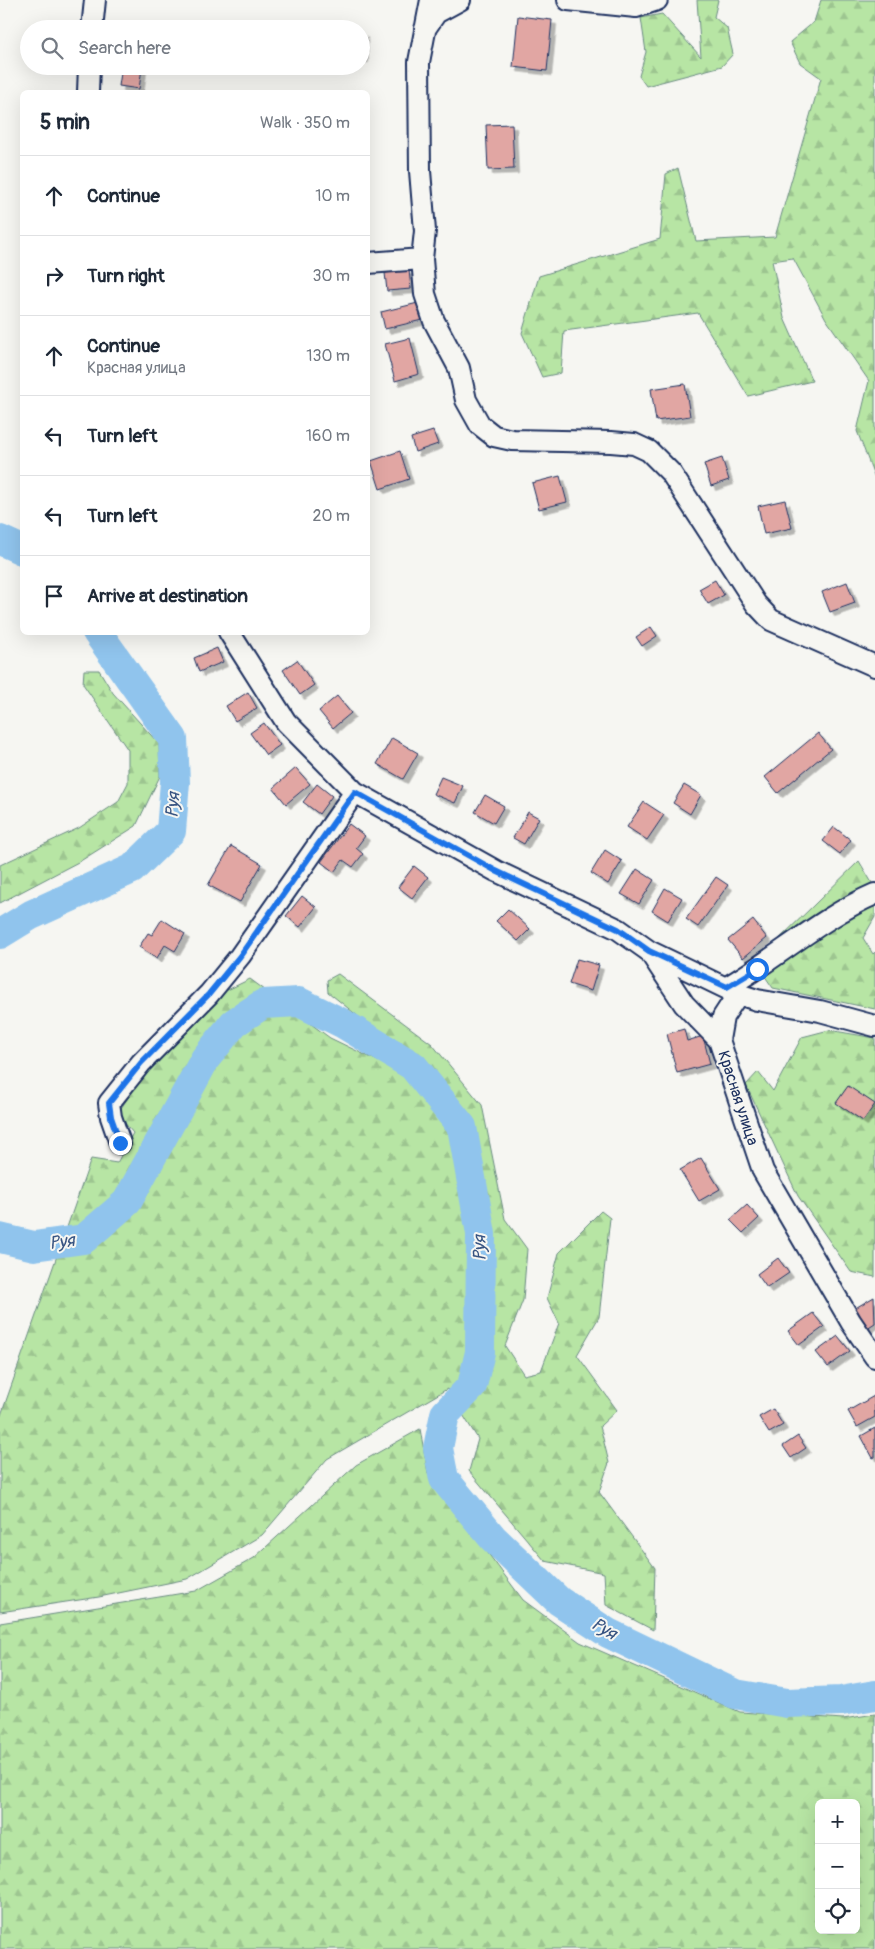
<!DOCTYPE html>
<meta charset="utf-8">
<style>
:root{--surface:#fff;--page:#f6f6f7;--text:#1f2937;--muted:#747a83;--line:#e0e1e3}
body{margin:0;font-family:Pangolin,sans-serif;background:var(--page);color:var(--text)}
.controls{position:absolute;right:15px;bottom:15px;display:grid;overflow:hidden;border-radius:8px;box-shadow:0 5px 20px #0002}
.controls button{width:45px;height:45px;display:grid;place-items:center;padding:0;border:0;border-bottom:1px solid var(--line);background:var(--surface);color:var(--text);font:25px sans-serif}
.stop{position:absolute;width:15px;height:15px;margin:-11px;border:4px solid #1a73e8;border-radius:50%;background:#fff}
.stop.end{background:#1a73e8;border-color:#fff;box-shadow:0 1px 5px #0008}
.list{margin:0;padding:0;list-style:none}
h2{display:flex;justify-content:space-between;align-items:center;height:65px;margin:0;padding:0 20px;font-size:21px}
h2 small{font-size:16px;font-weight:400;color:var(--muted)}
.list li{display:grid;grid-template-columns:32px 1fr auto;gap:15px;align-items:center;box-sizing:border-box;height:80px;padding:0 20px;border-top:1px solid var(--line)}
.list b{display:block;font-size:19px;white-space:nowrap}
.list p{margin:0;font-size:16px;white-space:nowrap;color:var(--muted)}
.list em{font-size:16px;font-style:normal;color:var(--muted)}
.icon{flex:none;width:28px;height:28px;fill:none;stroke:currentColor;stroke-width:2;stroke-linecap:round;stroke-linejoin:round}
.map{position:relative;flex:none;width:875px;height:1949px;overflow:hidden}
.search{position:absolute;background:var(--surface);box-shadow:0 5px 20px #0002;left:20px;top:20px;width:350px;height:55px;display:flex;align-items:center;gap:12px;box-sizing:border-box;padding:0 18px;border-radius:28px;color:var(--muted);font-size:19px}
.panel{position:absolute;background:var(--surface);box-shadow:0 5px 20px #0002;left:20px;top:90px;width:350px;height:545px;border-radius:8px}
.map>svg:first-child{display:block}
.forest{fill:url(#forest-firs);stroke:#698a81;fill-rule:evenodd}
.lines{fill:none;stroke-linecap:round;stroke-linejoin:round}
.river{stroke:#90c4ed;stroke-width:30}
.building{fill:#e1a6a3;stroke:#1b2f5e;filter:url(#shadow)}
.minor-casing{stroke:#1b2f5e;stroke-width:24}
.minor{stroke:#f6f6f2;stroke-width:20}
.route{stroke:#1a73e8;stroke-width:6}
.labels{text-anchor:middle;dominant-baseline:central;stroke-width:4;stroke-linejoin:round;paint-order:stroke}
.street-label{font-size:16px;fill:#1b2f5e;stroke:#f6f6f2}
.water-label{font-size:18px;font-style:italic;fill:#385482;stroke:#f6f6f2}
</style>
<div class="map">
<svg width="875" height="1949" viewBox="0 0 875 1949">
<defs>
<pattern id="forest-firs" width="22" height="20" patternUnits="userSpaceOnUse" patternTransform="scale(1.25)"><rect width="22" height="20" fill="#b7e5a4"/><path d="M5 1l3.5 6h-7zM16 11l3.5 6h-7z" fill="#9dc590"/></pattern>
<filter id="shadow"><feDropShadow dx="4.5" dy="4.5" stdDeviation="0" flood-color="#0004"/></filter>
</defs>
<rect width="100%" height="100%" fill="#f6f6f2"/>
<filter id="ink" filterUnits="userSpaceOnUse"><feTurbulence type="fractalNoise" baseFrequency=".02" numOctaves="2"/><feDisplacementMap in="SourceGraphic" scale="10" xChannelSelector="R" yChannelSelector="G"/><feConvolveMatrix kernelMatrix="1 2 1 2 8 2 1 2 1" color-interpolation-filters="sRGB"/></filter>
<g filter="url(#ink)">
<path class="forest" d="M697,0H718L714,17L727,28L733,54L722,66L646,86L639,76L646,52L641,18L662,14L701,57Z
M821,0H875V478L857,431L869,381L826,319L793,258L772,261L784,318L812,381L748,396L698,313L564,331L561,373L542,377L522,333L539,276L660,239L666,174L678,168L696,241L775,237L821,78L800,63L790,42L814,22Z
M84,670H99L113,693L159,744L160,776L136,826L82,860L0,903V865L79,828L118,802L128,783V750L83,684Z
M859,861L875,888V917L863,938L873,954L875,952V1009L773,988L764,975L772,946Z
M338,974L432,1044L482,1105L505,1219L527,1249L523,1300L505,1346L524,1375L541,1371L559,1323L547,1298L559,1253L601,1211L610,1218L599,1317L577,1355L617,1410L600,1426L609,1463L599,1492L655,1568L653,1630L606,1605L604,1573L545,1561L469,1471L478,1439L447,1389L327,1459L262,1535L187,1579L99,1597L0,1612V1418L91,1159L117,1163L133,1133L117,1114L147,1070L211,998L250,979L330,1038L388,1066L392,1049L369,1025L328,992L327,980Z
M829,1030L875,1038V1277L851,1272L798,1196L746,1085L758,1072L773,1091L802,1037Z
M420,1429L428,1473L523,1600L580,1642L740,1712L843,1719L875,1714V1949H0V1623L196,1591L254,1558L356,1465ZM819,1803H856V1930H819Z"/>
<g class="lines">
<path class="river" d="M0,540L22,550
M0,934L31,915L132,869L171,831L175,782L173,739L97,632
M0,1238L34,1246L84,1239L127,1202L205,1059L234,1023L263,1004L299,1002L342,1023L413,1066L462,1127L481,1234L480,1352L472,1386L445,1414L438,1448L444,1479L493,1538L559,1601L608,1633L735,1694L787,1703L841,1701L875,1695"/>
</g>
<path class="building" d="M518,16L552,20L547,71L513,67Z
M125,23L149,25L148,29H125Z
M361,33H363L364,58H361Z
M122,66L142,68L139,89L119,86Z
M512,124L514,169L488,170L486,125Z
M409,270L411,289L387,291L385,273Z
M418,303L422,320L385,329L381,312Z
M410,338L419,374L395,381L385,344Z
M685,384L690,416L656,421L651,389Z
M433,431L438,444L415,452L411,438Z
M400,451L409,479L380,489L371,461Z
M722,458L729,480L711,486L704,464Z
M560,476L567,502L539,509L532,483Z
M785,500L792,528L764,534L758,506Z
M715,580L724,595L708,604L699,589Z
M847,582L855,603L830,612L822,592Z
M651,627L657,636L642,646L636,637Z
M217,648L223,662L199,672L194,658Z
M297,660L314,685L300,695L283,670Z
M248,692L257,708L235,721L226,706Z
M337,696L351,713L333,728L319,711Z
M264,723L280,745L266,755L250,733Z
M818,733L831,749L778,793L765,777Z
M392,738L418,753L403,779L377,764Z
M296,768L310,784L286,804L273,788Z
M441,777L463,786L455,803L433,794Z
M317,784L332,796L319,814L303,802Z
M684,785L701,795L690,814L673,803Z
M485,795L504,806L494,823L475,812Z
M644,802L664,815L647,840L627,827Z
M528,812L539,818L524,844L513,838Z
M349,824L365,836L356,848L363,854L353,867L343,860L334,872L321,862Z
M834,827L851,840L840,854L823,841Z
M231,846L262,864L240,902L208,885Z
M605,850L622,861L608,884L591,873Z
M414,866L428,877L412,898L398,887Z
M637,869L654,880L639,904L621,894Z
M716,877L728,885L698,927L686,919Z
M665,888L682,898L668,921L652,911Z
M302,896L316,907L300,927L286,916Z
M508,909L530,929L518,941L496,921Z
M162,919L185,934L175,951L165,945L157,958L139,947L148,933L152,935Z
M753,920L767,938L743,958L728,940Z
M577,959L599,965L591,991L569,984Z
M684,1029L687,1041L703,1036L710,1064L677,1073L667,1034Z
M848,1086L875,1104L863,1121L836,1103Z
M701,1158L720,1189L699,1201L680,1170Z
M747,1205L759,1218L743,1233L730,1220Z
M778,1258L789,1273L767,1288L757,1274Z
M874,1297L875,1323L864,1330L852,1310Z
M813,1313L824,1327L799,1345L788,1331Z
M838,1336L850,1351L828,1367L816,1352Z
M874,1396L875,1417L857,1427L848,1411Z
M773,1409L783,1425L769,1433L759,1417Z
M875,1428V1457L873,1458L861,1436Z
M798,1436L806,1448L791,1458L783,1446Z"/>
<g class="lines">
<defs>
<path id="minor" d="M431,0L419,62L420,171L425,231L422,259L425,294L434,321L459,368L466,400L480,425L494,436L512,440L611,442L634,444L649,451L671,473L756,604L771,620L875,666
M568,0L636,7L657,0
M92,29L95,0
M425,29L436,13L460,0
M88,92L89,66
M368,263L422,259
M229,632L286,722L355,792L496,871L618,929L649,951L684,1004L719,1040L763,1171L851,1322L875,1357
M649,951L738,994L757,1000L820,1011L875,1026
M727,987C777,958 822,917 875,894
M719,1040L723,1017L738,994
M120,1143L111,1117L109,1103L141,1063L209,994L240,956L355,792"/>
</defs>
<use href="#minor" class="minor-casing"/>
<use href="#minor" class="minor"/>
</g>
</g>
<g class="lines" filter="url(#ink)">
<path class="route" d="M120,1143L111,1117L109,1103L141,1063L209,994L240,956L355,792L496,871L618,929L649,951L727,987L757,969"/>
</g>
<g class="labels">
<g class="street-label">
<text transform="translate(738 1098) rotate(72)">Красная улица</text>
</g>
<g class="water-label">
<text transform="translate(173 805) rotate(-85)">Руя</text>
<text transform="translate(62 1242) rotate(-8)">Руя</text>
<text transform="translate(480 1248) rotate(-91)">Руя</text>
<text transform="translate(604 1629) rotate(30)">Руя</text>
</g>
</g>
</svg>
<div class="controls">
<button>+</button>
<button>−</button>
<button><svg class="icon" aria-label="locate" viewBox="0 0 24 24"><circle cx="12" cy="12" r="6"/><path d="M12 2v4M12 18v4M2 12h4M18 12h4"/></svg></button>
</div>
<div class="stop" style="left:757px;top:969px"></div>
<div class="stop end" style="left:120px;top:1143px"></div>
<div class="search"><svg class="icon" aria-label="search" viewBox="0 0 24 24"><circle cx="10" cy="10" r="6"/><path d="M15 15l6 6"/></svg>Search here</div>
<section class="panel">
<h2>5 min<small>Walk · 350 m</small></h2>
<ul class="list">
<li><svg class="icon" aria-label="ahead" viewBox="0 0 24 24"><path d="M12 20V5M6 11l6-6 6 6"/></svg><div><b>Continue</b></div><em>10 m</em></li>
<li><svg class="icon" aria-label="right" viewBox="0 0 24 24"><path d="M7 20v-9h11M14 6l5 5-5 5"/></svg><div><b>Turn right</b></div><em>30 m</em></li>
<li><svg class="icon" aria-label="ahead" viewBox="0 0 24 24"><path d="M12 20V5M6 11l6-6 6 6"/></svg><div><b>Continue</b><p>Красная улица</p></div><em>130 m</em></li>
<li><svg class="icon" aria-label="left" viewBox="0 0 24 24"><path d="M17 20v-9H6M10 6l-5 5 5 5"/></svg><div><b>Turn left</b></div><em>160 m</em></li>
<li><svg class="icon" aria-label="left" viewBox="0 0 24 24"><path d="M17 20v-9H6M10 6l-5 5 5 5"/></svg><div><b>Turn left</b></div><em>20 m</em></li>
<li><svg class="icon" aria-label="arrive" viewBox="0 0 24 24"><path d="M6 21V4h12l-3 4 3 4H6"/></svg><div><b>Arrive at destination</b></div></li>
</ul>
</section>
</div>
